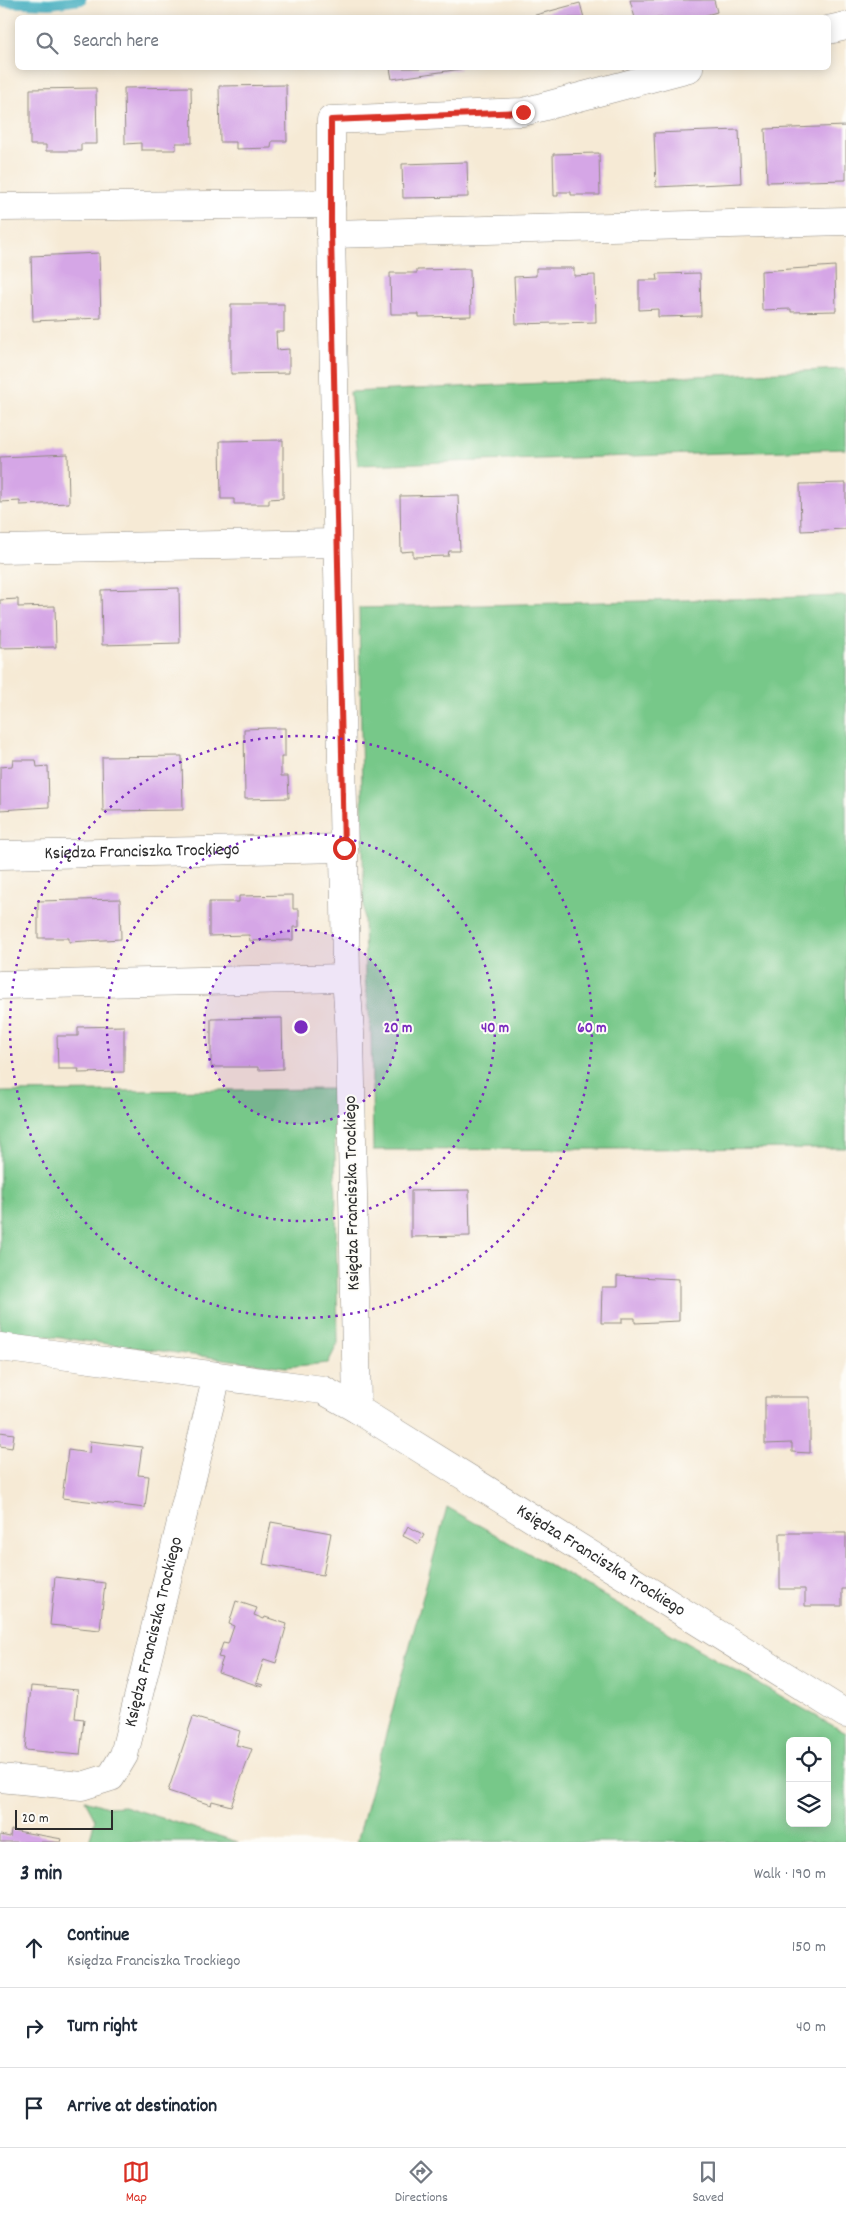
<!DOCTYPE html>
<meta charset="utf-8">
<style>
:root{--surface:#fff;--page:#f2f2f3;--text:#1f2937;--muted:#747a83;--line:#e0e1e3;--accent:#d93025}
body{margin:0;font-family:Dekko,sans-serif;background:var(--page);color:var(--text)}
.controls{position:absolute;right:15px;bottom:15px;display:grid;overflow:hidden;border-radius:8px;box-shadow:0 2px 12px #0003}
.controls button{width:45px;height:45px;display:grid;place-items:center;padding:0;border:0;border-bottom:1px solid var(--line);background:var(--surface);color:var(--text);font:25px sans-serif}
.scale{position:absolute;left:15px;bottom:12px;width:98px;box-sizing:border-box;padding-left:5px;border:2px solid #2b2b2b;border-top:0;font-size:14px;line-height:18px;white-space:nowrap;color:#2b2b2b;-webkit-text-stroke:4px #fdfcf7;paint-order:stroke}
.stop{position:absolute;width:15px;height:15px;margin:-11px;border:4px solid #d93025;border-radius:50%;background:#fff}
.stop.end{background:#d93025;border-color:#fff;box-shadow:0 1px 5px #0008}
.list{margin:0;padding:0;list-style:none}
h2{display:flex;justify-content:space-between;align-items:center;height:65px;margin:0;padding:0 20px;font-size:21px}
h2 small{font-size:16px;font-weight:400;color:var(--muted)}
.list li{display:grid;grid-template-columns:32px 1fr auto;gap:15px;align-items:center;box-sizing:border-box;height:80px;padding:0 20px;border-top:1px solid var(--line)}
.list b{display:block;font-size:19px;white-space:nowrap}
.list p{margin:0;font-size:16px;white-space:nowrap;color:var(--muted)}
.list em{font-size:16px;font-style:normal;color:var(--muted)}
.icon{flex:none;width:28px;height:28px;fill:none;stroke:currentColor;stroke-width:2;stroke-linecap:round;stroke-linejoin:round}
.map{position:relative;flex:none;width:846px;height:1842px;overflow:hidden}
.search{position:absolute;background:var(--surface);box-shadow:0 2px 12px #0003;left:15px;right:15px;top:15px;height:55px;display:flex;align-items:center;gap:12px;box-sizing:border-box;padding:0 18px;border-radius:8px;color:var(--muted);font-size:19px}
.sheet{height:305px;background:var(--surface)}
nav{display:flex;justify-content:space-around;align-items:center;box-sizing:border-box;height:70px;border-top:1px solid var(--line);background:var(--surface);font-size:14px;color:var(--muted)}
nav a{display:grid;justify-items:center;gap:2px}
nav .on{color:var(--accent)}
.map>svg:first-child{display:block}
.green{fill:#77c889;stroke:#517a5a;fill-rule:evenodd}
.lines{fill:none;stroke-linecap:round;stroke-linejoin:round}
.stream{stroke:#40acbe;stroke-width:10}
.building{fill:#d5a6e6}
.minor-casing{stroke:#908a80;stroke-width:29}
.minor{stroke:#fff;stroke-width:28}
.route{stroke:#d93025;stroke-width:6}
.ring{fill:none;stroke:#7b2cbf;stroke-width:2.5;stroke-dasharray:2.5 5}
.labels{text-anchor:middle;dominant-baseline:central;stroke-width:4;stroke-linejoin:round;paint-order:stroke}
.street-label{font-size:18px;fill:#2b2b2b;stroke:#fdfcf7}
.centre{fill:#7b2cbf;stroke:#fdfcf7;stroke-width:2.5}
.ring-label{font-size:15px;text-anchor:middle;font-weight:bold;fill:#7b2cbf;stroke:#fdfcf7;stroke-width:4;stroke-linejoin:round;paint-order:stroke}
</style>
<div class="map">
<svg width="846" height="1842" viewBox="0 0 846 1842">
<rect width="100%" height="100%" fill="#fdfcf7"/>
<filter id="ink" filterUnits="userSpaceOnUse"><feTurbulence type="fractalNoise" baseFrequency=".02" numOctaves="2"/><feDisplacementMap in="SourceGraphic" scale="10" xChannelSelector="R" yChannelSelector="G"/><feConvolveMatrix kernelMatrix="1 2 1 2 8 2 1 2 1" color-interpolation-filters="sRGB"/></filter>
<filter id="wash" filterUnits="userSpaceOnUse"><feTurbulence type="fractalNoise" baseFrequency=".0096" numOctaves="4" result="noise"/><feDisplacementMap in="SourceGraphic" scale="20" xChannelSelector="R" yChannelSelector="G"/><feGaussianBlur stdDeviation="1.12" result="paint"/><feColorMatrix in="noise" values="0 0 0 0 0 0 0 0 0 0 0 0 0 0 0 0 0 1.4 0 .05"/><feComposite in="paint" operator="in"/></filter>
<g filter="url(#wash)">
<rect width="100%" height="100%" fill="#f6ead5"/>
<path class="green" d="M846,369V449L358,465L350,392Z
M846,596V1148L373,1150L371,1031L365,977L359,608Z
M334,1089L338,1343L328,1363L285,1367L0,1330V1092Z
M447,1507L846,1733V1842H357ZM790,1741H827V1823H790Z
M85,1800L107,1807L124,1806L238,1842H89L95,1819Z"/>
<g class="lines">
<path class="stream" d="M0,2L50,4L81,0"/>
</g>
<g id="blocks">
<path class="building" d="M630,0H714L717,12L696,18H635Z
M580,3L584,18H528V17Z
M390,68H461V69L392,79Z
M286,85L287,141H272L271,148L236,149V142H220L219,86Z
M191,87L192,143H176V150H141V143L125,144L124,88Z
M96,88L97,144H81V151H46V145H30V89Z
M846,126V180L767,182L765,129Z
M739,130L741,183L656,187L654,133Z
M599,153L600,195H571V192H558V196H554L553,154Z
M467,162L468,197L403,198L402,164Z
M99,253L101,318L33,321L31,256Z
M835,266L836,311L791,312V309L762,310L761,271Z
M536,268H574V276L595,275L596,322L516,324L514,277L536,276Z
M470,269L471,316L419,317V314H391L390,273H417V270Z
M700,273L701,316L658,317V309L639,310V280H658L657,274Z
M231,304H284V332H276L277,350L289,349V373L231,374Z
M283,440V498L269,499V504H234V499H221L220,441Z
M68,454L69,503L20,505V501L0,502V457Z
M846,483V529L801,531L800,484Z
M458,495L460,551H449L448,556L413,557V551L401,552L400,496Z
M179,588L180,643L102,645L101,590Z
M18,599V607L55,606L56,647L0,648V600Z
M267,728H285V757H281V776H288L289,798L245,799L244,729Z
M182,756L183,810L103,811L102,757Z
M13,760H36L37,767L48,766L49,807L0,810V767L12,766Z
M293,895V909H299V927H293V940L250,941L249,935L209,936V902H239V896Z
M120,899L121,939L69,942V938H38V901Z
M282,1018L283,1069L258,1070V1067H211V1019Z
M124,1026V1072L78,1073L79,1069H58L57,1036H78V1027Z
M469,1190L470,1236L411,1237V1191Z
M617,1276L679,1279V1321L635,1323V1318H622V1323H601L602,1287H617Z
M765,1397H810V1453L792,1452V1443L765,1444Z
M0,1432L14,1434L12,1448L0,1446Z
M90,1441L142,1447L138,1475L149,1476L145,1508L62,1498L68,1450L89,1453Z
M271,1522L331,1533L323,1575L263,1564Z
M408,1526L424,1535L419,1544L403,1536Z
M780,1533H846V1589H842V1606H805V1589H780Z
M55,1577L105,1583L100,1630L50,1625Z
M236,1601L257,1608L254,1615L264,1619L265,1617L287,1624L276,1663L264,1659L256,1683L263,1685L262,1687L218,1672L223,1658L218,1657L223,1643L228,1644L234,1626L229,1624Z
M31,1686L78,1690L75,1718L84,1719L80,1755L25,1750Z
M193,1717L240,1731L236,1745L252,1749L231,1806L212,1801L211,1805L168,1791Z
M11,1830L62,1839L61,1842H0V1835L10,1837Z"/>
</g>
</g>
<g filter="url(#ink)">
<use href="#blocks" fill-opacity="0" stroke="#908a80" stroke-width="1"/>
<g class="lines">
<defs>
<g id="minor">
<path d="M828,30L846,26"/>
<path d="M0,207L331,204"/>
<path d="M331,234L846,221"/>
<path d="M0,549L337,543"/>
<path id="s1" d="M0,855L344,848"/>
<path d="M0,985L346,978"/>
<path id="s2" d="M0,1347L323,1390L357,1409L846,1714"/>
<path d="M357,1409L350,1032L346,978L345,903L331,234V120L523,112L689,68"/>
<path id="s3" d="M0,1778L82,1786L111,1777L124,1755L217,1376"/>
</g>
</defs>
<use href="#minor" class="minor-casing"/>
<use href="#minor" class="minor"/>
</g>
</g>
<g class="lines" filter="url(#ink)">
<path class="route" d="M344,848L331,234V120L523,112"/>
</g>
<circle cx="301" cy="1027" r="97" fill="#7b2cbf" fill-opacity=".12"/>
<g class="ring">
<circle cx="301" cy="1027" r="97"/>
<circle cx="301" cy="1027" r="194"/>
<circle cx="301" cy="1027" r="291"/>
</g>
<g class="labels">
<g class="street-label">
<text stroke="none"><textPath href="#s1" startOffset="142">Księdza Franciszka Trockiego</textPath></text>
<text transform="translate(353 1193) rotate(-91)">Księdza Franciszka Trockiego</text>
<text stroke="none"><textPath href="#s2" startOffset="652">Księdza Franciszka Trockiego</textPath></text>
<text stroke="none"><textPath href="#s3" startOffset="265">Księdza Franciszka Trockiego</textPath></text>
</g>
</g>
<circle cx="301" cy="1027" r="8" class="centre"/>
<g class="ring-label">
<text x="398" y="1032">20 m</text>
<text x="495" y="1032">40 m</text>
<text x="592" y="1032">60 m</text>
</g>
</svg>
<div class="controls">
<button><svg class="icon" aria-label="locate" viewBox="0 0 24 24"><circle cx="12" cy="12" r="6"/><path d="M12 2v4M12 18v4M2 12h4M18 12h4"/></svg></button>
<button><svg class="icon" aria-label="layers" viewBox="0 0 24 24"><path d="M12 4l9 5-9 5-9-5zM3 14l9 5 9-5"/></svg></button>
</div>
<div class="scale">20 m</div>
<div class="stop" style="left:344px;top:848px"></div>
<div class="stop end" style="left:523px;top:112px"></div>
<div class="search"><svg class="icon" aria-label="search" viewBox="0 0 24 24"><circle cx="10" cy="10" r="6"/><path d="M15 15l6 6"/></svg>Search here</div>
</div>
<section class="sheet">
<h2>3 min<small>Walk · 190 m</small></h2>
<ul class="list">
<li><svg class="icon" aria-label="ahead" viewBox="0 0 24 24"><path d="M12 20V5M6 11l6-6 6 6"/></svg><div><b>Continue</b><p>Księdza Franciszka Trockiego</p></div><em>150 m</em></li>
<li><svg class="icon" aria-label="right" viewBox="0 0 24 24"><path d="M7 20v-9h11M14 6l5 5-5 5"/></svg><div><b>Turn right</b></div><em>40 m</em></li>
<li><svg class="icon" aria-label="arrive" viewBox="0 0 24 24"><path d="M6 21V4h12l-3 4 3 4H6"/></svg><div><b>Arrive at destination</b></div></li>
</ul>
</section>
<nav>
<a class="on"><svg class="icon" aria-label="map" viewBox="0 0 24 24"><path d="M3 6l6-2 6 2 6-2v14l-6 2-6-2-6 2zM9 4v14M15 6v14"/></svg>Map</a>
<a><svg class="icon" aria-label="directions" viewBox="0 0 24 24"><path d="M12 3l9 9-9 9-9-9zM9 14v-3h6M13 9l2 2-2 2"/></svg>Directions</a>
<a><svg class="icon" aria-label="saved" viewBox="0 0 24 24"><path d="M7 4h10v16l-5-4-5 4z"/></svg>Saved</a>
</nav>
